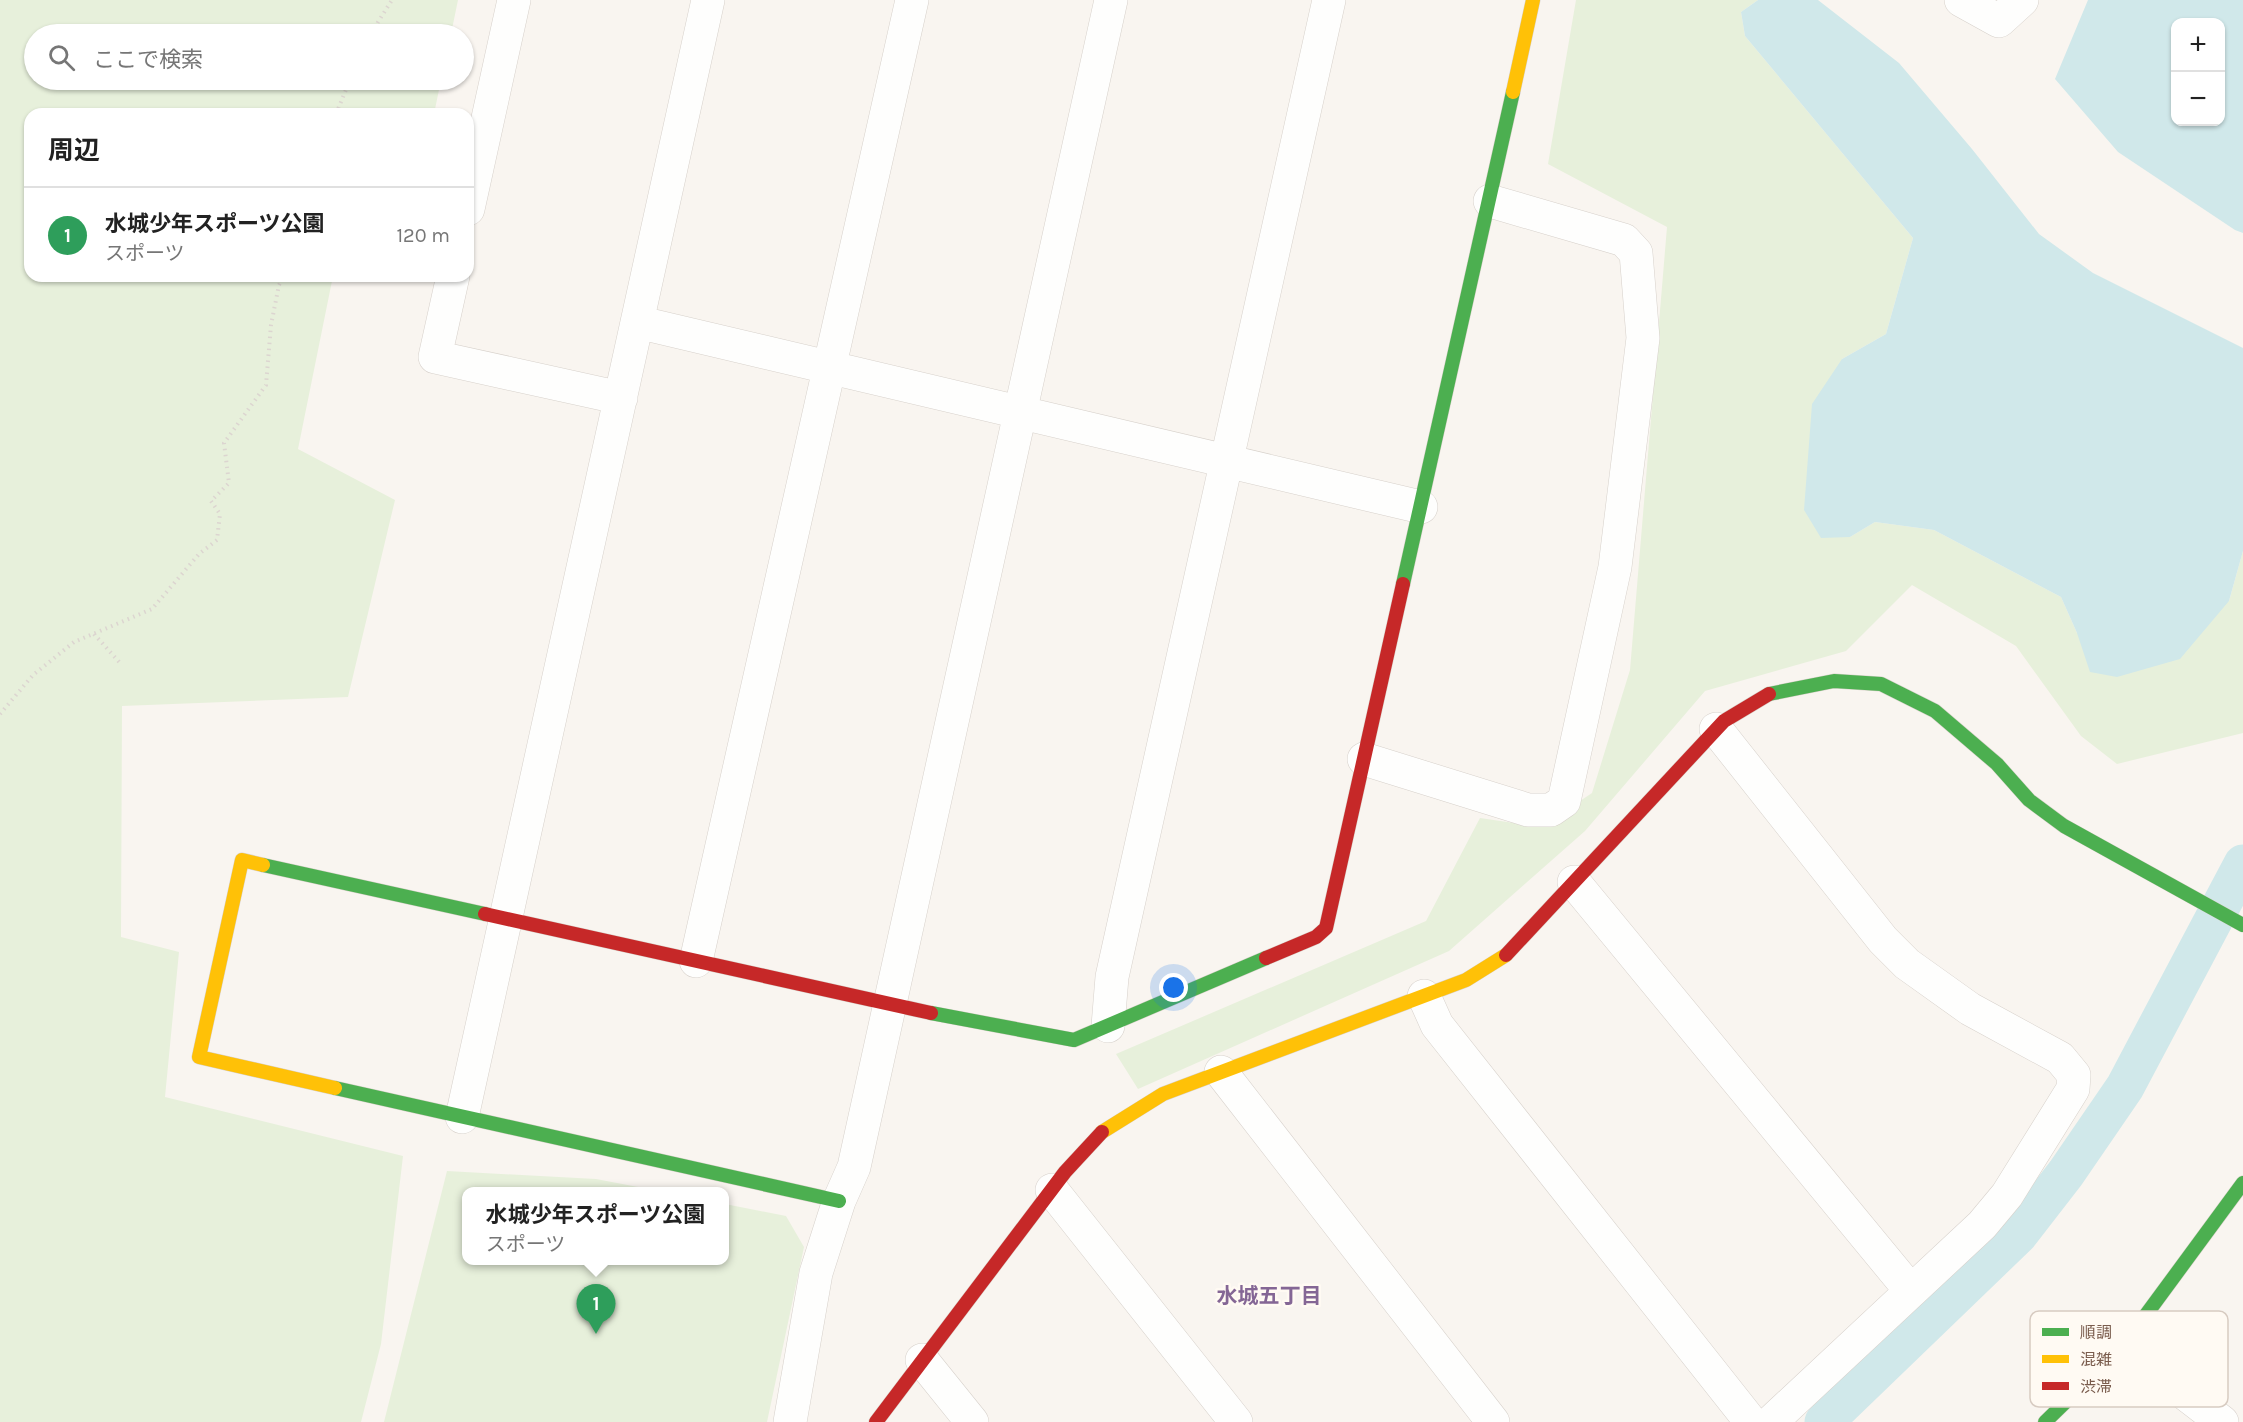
<!DOCTYPE html>
<html lang="ja">
<meta charset="utf-8">
<style>
:root{--surface:#fff;--page:#f6f6f6;--text:#222;--muted:#767676;--line:#e0e0e0;--accent:#5d544f}
body{margin:0;font-family:Karla,"Noto Sans JP",sans-serif;background:var(--page);color:var(--text)}
.controls{position:absolute;right:18px;top:18px;display:grid;overflow:hidden;border-radius:12px;box-shadow:0 2px 4px #0004}
.controls button{width:54px;height:54px;display:grid;place-items:center;padding:0;border:0;border-bottom:2px solid var(--line);background:var(--surface);color:var(--text);font:30px sans-serif}
.you{position:absolute;left:1174px;top:988px;width:21px;height:21px;margin:-15px;border:4px solid #fff;border-radius:50%;background:#1a73e8;box-shadow:0 0 0 9px #1a73e833}
.badge{display:grid;place-items:center;width:39px;height:39px;border-radius:50%;background:var(--accent);color:#fff;font-size:20px;font-weight:700}
.pin{position:absolute;translate:-50% -50px;filter:drop-shadow(0 2px 3px #0008)}
.pin::after{content:'';position:absolute;top:32px;width:21px;height:18px;background:inherit;clip-path:polygon(0 0,100% 0,50% 100%)}
.popup{position:absolute;left:462px;top:1187px;width:267px;height:78px;box-sizing:border-box;display:grid;place-content:center;border-radius:12px;background:var(--surface);filter:drop-shadow(0 2px 4px #0005);font-size:20px;white-space:nowrap;color:var(--muted)}
.popup b{font-size:22px;color:var(--text)}
.popup::after{content:'';position:absolute;left:50%;top:100%;margin-left:-12px;border:12px solid transparent;border-top-color:var(--surface)}
.list{margin:0;padding:0;list-style:none}
h2{display:flex;justify-content:space-between;align-items:center;height:78px;margin:0;padding:0 24px;font-size:26px}
h2 small{font-size:20px;font-weight:400;color:var(--muted)}
.list li{display:grid;grid-template-columns:39px 1fr auto;gap:18px;align-items:center;box-sizing:border-box;height:96px;padding:0 24px;border-top:2px solid var(--line)}
.list b{display:block;font-size:22px;white-space:nowrap}
.list p{margin:0;font-size:20px;white-space:nowrap;color:var(--muted)}
.list em{font-size:20px;font-style:normal;color:var(--muted)}
.icon{flex:none;width:33px;height:33px;fill:none;stroke:currentColor;stroke-width:2;stroke-linecap:round;stroke-linejoin:round}
.map{position:relative;flex:none;width:2243px;height:1422px;overflow:hidden}
.search{position:absolute;background:var(--surface);box-shadow:0 2px 4px #0004;left:24px;top:24px;width:450px;height:66px;display:flex;align-items:center;gap:15px;box-sizing:border-box;padding:0 21px;border-radius:33px;color:var(--muted);font-size:22px}
.panel{position:absolute;background:var(--surface);box-shadow:0 2px 4px #0004;left:24px;top:108px;width:450px;height:174px;border-radius:18px}
.map>svg:first-child{display:block}
.green{fill:#e7f0db}
.water{fill:#d0e8ea;fill-rule:evenodd}
.lines{fill:none;stroke-linecap:round;stroke-linejoin:round}
.canal{stroke:#d0e8ea;stroke-width:39}
.street-casing{stroke:#d7d1cb;stroke-width:34}
.fast-casing{stroke:#d9d2cb;stroke-width:15}
.slow-casing{stroke:#d9d2cb;stroke-width:15}
.jam-casing{stroke:#d9d2cb;stroke-width:15}
.path{stroke:#dcd5d0;stroke-width:4;stroke-dasharray:1.5 4.5;stroke-linecap:butt}
.street{stroke:#fefefd;stroke-width:33}
.fast{stroke:#4caf50;stroke-width:14}
.slow{stroke:#ffc107;stroke-width:14}
.jam{stroke:#c62828;stroke-width:14}
.labels{text-anchor:middle;dominant-baseline:central;stroke-width:5;stroke-linejoin:round;paint-order:stroke}
.neighbourhood-label{font-size:21px;font-weight:bold;fill:#846695;stroke:#fffaf3}
.key{fill:#fffaf3;stroke:#d7cbc1;stroke-width:1.5}
.key-label{font-size:16px;fill:#7a5c4d}
</style>
<div class="map">
<svg width="2243" height="1422" viewBox="0 0 2243 1422">
<rect width="100%" height="100%" fill="#f9f5f0"/>
<path class="green" d="M0,0H458L451,34H34V80H441L434,114H30V276H333L298,449L395,500L348,697L122,706L121,937L179,952L165,1097L403,1156L381,1344L361,1422H0Z
M1576,0H1758L1741,12L1745,36L1913,238L1886,334L1842,359L1850,537L1875,522L1934,530L2061,597L2077,633L2229,601L2243,551V733L2117,764L2081,736L2016,646L1912,585L1846,651L1705,691L1585,831L1449,951L1138,1089L1116,1054L1426,921L1480,818L1541,827L1592,793L1630,670L1667,227L1548,164Z
M447,1171L596,1179L659,1191L467,1192V1260H725V1204L786,1216L804,1247L767,1422H384Z"/>
<path class="water" d="M1758,0H1818L1899,63L1972,149L2039,234L2093,273L2243,348V551L2229,601L2180,659L2117,677L2090,672L2077,633L2061,597L1934,530L1875,522L1850,537L1821,538L1804,510L1812,404L1842,359L1886,334L1913,238L1745,36L1741,12Z
M2088,0H2243V233L2235,230L2118,152L2055,79ZM2176,22H2220V122H2176Z"/>
<g class="lines">
<path class="canal" d="M1824,1422L2018,1235L2066,1173L2125,1087L2243,864"/>
<defs>
<path id="street" d="M1961,0L1999,21L2022,0
M468,209L514,0
M453,276L435,357L621,398
M637,322L1421,507
M1716,729L1883,940L1907,964L1970,1009L2060,1058L2074,1075L2073,1089L2007,1195L1982,1225L1771,1422
M1364,759L1528,810H1551L1564,801L1615,567L1643,338L1636,253L1624,240L1490,201
M1574,882L1911,1291
M696,961L912,0
M1424,996L1437,1025L1751,1422
M1108,1026L1112,977L1329,0
M1221,1072L1493,1422
M462,1117L708,0
M1052,1190L1236,1422
M2123,1346L2222,1422
M922,1360L972,1422
M790,1422L816,1273L839,1201L854,1167L1111,0"/>
<path id="fast" d="M1403,584L1513,92
M1769,694L1834,681L1881,684L1935,711L1997,764L2029,800L2064,826L2243,925
M263,865L485,914
M931,1013L1074,1040L1266,958
M335,1088L839,1201
M2045,1422L2123,1346L2243,1183"/>
<path id="slow" d="M1513,92L1533,0
M263,865L242,860L199,1057L335,1088
M1102,1132L1163,1094L1466,980L1506,955"/>
<path id="jam" d="M485,914L931,1013
M1506,955L1724,721L1769,694
M1266,958L1316,937L1326,928L1403,584
M876,1422L1065,1172L1102,1132"/>
</defs>
<use href="#street" class="street-casing"/>
<use href="#fast" class="fast-casing"/>
<use href="#slow" class="slow-casing"/>
<use href="#jam" class="jam-casing"/>
<path class="path" d="M373,34L378,22L392,0
M336,114L350,80
M94,634L121,664
M0,714L33,675L74,642L152,609L199,554L217,540L220,514L211,501L229,483L224,443L266,385L271,325L279,285L284,276"/>
<use href="#street" class="street"/>
<use href="#fast" class="fast"/>
<use href="#slow" class="slow"/>
<use href="#jam" class="jam"/>
</g>
<g class="labels">
<g class="neighbourhood-label">
<text x="1269" y="1296">水城五丁目</text>
</g>
</g>
<rect x="2030" y="1311" width="198" height="96" rx="9" class="key"/>
<rect x="2042" y="1328" width="27" height="8" fill="#4caf50"/>
<rect x="2042" y="1355" width="27" height="8" fill="#ffc107"/>
<rect x="2042" y="1382" width="27" height="8" fill="#c62828"/>
<g class="key-label">
<text x="2080" y="1338">順調</text>
<text x="2080" y="1365">混雑</text>
<text x="2080" y="1392">渋滞</text>
</g>
</svg>
<div class="controls">
<button>+</button>
<button>−</button>
</div>
<div class="you"></div>
<div class="pin badge" style="left:596px;top:1334px;background:#2e9e5b">1</div>
<div class="popup"><b>水城少年スポーツ公園</b>スポーツ</div>
<div class="search"><svg class="icon" aria-label="search" viewBox="0 0 24 24"><circle cx="10" cy="10" r="6"/><path d="M15 15l6 6"/></svg>ここで検索</div>
<section class="panel">
<h2>周辺<small></small></h2>
<ul class="list">
<li><span class="badge" style="background:#2e9e5b">1</span><div><b>水城少年スポーツ公園</b><p>スポーツ</p></div><em>120 m</em></li>
</ul>
</section>
</div>
